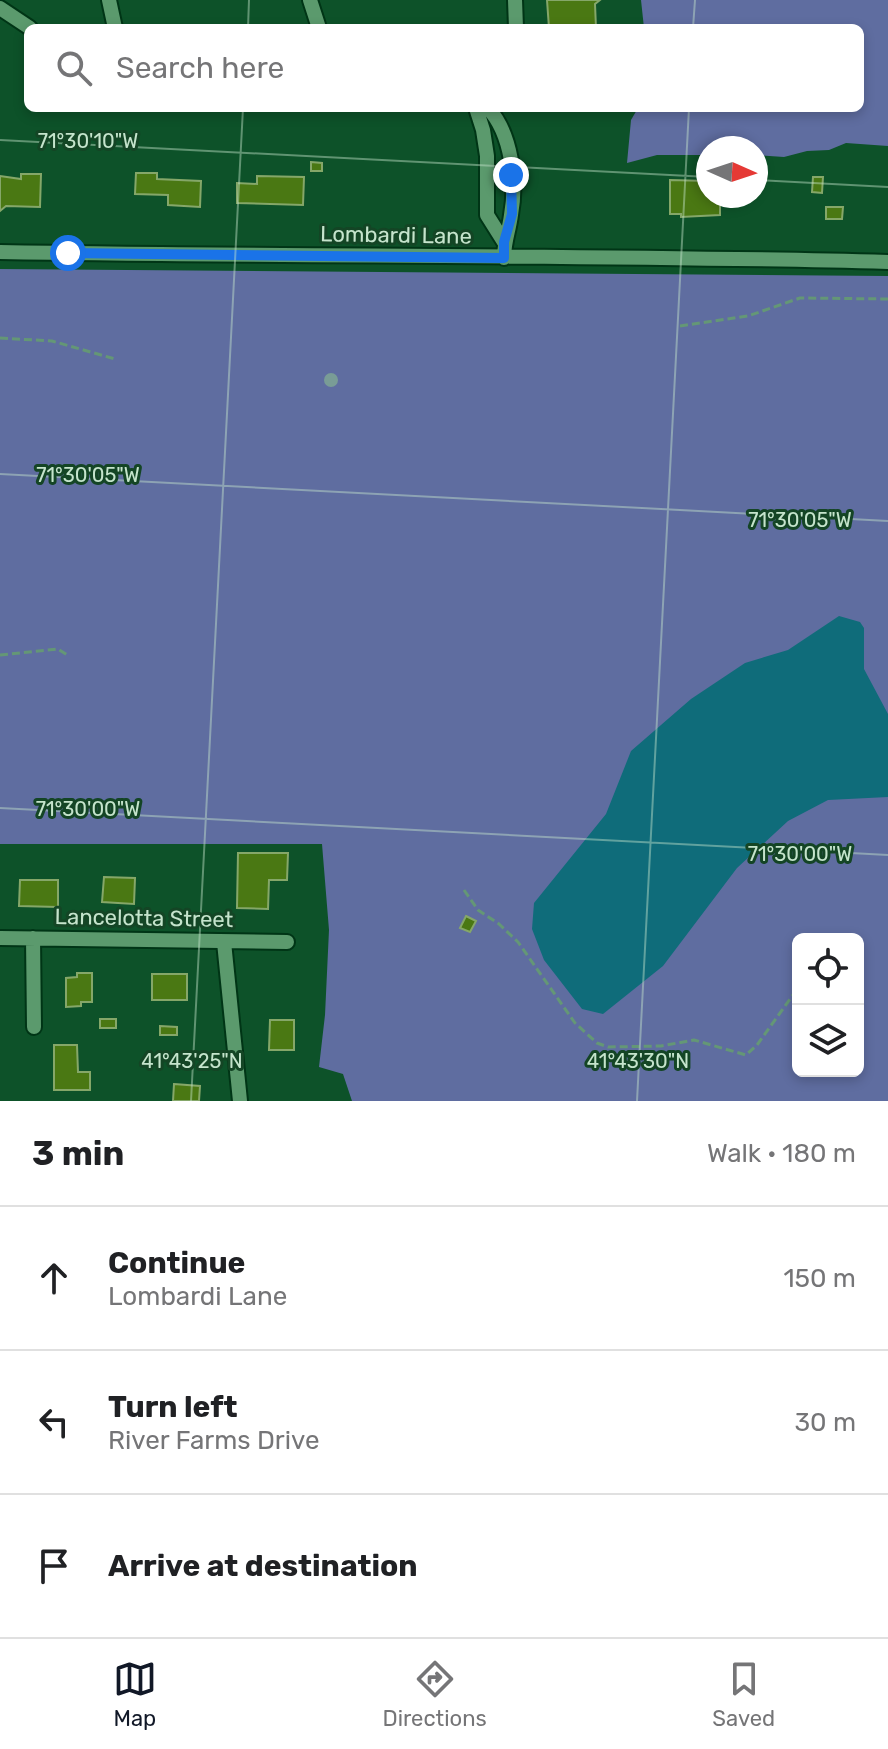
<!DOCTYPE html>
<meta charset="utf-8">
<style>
:root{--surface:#fff;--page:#f2f2f2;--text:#202124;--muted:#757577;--line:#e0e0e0;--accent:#111827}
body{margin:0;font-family:Rubik,sans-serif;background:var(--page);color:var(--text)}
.controls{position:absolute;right:24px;bottom:24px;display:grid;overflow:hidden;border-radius:12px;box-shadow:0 4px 12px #0003}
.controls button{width:72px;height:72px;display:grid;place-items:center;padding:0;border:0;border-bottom:2px solid var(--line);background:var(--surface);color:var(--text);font:40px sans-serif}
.compass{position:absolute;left:696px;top:136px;width:72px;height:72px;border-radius:50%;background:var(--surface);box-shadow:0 4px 12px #0003;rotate:93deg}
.stop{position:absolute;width:24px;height:24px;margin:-18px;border:6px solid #1a73e8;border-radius:50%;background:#fff}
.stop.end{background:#1a73e8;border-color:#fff;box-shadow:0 2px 8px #0008}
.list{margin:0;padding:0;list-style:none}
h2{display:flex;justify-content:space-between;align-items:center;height:104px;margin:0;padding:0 32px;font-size:34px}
h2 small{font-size:26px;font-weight:400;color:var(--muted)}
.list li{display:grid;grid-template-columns:52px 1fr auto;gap:24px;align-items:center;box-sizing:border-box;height:144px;padding:0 32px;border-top:2px solid var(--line)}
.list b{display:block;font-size:30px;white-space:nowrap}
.list p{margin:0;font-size:26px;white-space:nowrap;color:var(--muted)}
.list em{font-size:26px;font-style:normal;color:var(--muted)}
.icon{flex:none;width:44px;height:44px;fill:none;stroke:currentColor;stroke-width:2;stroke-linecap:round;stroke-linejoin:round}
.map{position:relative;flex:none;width:888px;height:1101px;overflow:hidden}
.search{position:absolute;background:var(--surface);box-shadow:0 4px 12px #0003;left:24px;right:24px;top:24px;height:88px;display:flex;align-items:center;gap:20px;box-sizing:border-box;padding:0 28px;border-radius:12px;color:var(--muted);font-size:30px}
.sheet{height:536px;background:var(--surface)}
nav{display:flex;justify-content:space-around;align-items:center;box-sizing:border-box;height:112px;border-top:2px solid var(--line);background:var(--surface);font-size:22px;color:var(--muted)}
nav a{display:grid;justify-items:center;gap:4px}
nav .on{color:var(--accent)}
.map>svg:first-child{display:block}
.green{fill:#5f6da0;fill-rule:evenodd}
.water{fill:#0f6c7a}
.building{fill:#4a7813;stroke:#85a769;stroke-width:2}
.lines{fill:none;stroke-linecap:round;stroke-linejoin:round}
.minor-casing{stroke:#003516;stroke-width:18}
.path{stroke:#649776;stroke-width:3;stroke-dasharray:8 4;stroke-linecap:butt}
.minor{stroke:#5b9a6d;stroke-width:14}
.tree{fill:#799c96}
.route{stroke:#1a73e8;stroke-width:10}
.ticks{fill:none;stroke:#c5e4cc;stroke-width:2;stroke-opacity:0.45}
.labels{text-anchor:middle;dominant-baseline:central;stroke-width:6;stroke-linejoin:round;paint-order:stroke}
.street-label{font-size:22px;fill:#c5e4cc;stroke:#144525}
.ticks-label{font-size:20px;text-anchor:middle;fill:#c5e4cc;stroke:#144525;stroke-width:6;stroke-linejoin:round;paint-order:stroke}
</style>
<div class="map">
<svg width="888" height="1101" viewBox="0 0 888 1101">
<rect width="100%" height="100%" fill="#0d5229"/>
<path class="green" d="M641,0H888V146L846,143L829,150L807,151L784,157L756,155V148H708V155H657L627,163L631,120L638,108H860V28H644Z
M0,269L888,276V1101H352L343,1074L319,1067L325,1015L329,930L322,844H0ZM798,939H858V1071H798Z"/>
<path class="water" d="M839,616L860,622L864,628V669L888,714V797L828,800L788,821L737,868L663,966L603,1014L582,1009L544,960L532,929L534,903L606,814L631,751L691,699L745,663L788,650Z"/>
<path class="building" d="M547,0H600L595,4L596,28H549Z
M311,162L322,163V171H311Z
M136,173H157V179L201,181L200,207L168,205V195L135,194Z
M21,174H41L40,207L6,206L0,211V176L21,179Z
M257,176L304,177L303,205L237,203V183L257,184Z
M813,177H823L822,193L812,192Z
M670,180L708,181V196L755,197L720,196V215L681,217V214H670Z
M826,207H843L842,219H826Z
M238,853H288L287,880H269L268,909L237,908Z
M104,877L135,878L134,904L102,902Z
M20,880H58V907L19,906Z
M466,916L476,921L470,932L460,928Z
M77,973H92V1002H81V1006L66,1007V978L77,977Z
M152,974H187V1000H152Z
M100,1019H116V1028H100Z
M270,1020H294V1050H269Z
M160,1026L177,1027V1035H160Z
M54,1045H77L78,1072H90V1090H54Z
M174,1084L200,1086L199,1101H173Z"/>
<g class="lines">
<defs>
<path id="minor" d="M109,0L115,28
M310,0L319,28
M515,0L516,28
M0,8L30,28
M476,108L483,130L487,156V215L504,242
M488,108C512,134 517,182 511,215C509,231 504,242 504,258
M0,252C296,257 592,254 888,262
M0,938L287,942
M33,938L34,1027
M224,942L240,1101"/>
</defs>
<use href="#minor" class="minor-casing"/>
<path class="path" d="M680,326L748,316L800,298L888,299
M0,338L52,341L115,359
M0,655L58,649L69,656
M464,890L478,910L499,924L518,942L575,1023L597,1043L608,1047L661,1046L694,1040L746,1055L757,1045L798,988"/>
<use href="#minor" class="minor"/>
</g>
<circle class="tree" cx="331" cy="380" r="7"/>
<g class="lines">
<path class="route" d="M68,253L504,258V242L512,214L511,175"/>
</g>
<path class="ticks" d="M248,28L249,0M693,28L695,0M0,140L708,177M756,180L888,187M0,474L888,521M0,808L888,855M191,1101L243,108M637,1101L689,108"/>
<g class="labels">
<g class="street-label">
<text transform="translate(396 235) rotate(1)">Lombardi Lane</text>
<text transform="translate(144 918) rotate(1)">Lancelotta Street</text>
</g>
</g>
<g class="ticks-label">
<text x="88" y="148">71°30'10"W</text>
<text x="88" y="482">71°30'05"W</text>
<text x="800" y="527">71°30'05"W</text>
<text x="88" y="816">71°30'00"W</text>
<text x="800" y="861">71°30'00"W</text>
<text x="192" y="1068">41°43'25"N</text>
<text x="638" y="1068">41°43'30"N</text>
</g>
</svg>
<div class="controls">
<button><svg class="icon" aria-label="locate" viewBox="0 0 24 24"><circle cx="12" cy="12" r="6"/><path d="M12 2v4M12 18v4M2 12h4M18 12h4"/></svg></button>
<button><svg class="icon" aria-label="layers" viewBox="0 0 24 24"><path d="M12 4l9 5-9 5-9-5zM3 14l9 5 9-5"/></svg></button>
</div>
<svg class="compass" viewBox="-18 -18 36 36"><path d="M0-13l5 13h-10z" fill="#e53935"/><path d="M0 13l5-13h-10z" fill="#757577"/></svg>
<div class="stop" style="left:68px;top:253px"></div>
<div class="stop end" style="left:511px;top:175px"></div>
<div class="search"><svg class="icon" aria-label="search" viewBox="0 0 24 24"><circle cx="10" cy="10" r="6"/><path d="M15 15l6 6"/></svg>Search here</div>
</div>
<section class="sheet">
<h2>3 min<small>Walk · 180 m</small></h2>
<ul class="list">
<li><svg class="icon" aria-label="ahead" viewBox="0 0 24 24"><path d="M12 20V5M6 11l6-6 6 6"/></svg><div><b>Continue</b><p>Lombardi Lane</p></div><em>150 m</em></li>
<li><svg class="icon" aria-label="left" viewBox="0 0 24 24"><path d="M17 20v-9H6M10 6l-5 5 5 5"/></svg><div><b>Turn left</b><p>River Farms Drive</p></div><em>30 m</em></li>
<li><svg class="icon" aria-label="arrive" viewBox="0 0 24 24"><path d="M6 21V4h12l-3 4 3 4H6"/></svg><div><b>Arrive at destination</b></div></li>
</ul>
</section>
<nav>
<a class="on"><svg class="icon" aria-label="map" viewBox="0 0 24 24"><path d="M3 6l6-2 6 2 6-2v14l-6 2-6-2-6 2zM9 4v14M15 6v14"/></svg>Map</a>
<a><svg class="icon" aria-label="directions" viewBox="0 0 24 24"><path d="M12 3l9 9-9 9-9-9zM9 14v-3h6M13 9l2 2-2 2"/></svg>Directions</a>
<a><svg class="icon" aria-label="saved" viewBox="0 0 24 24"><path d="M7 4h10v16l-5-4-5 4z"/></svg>Saved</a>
</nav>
